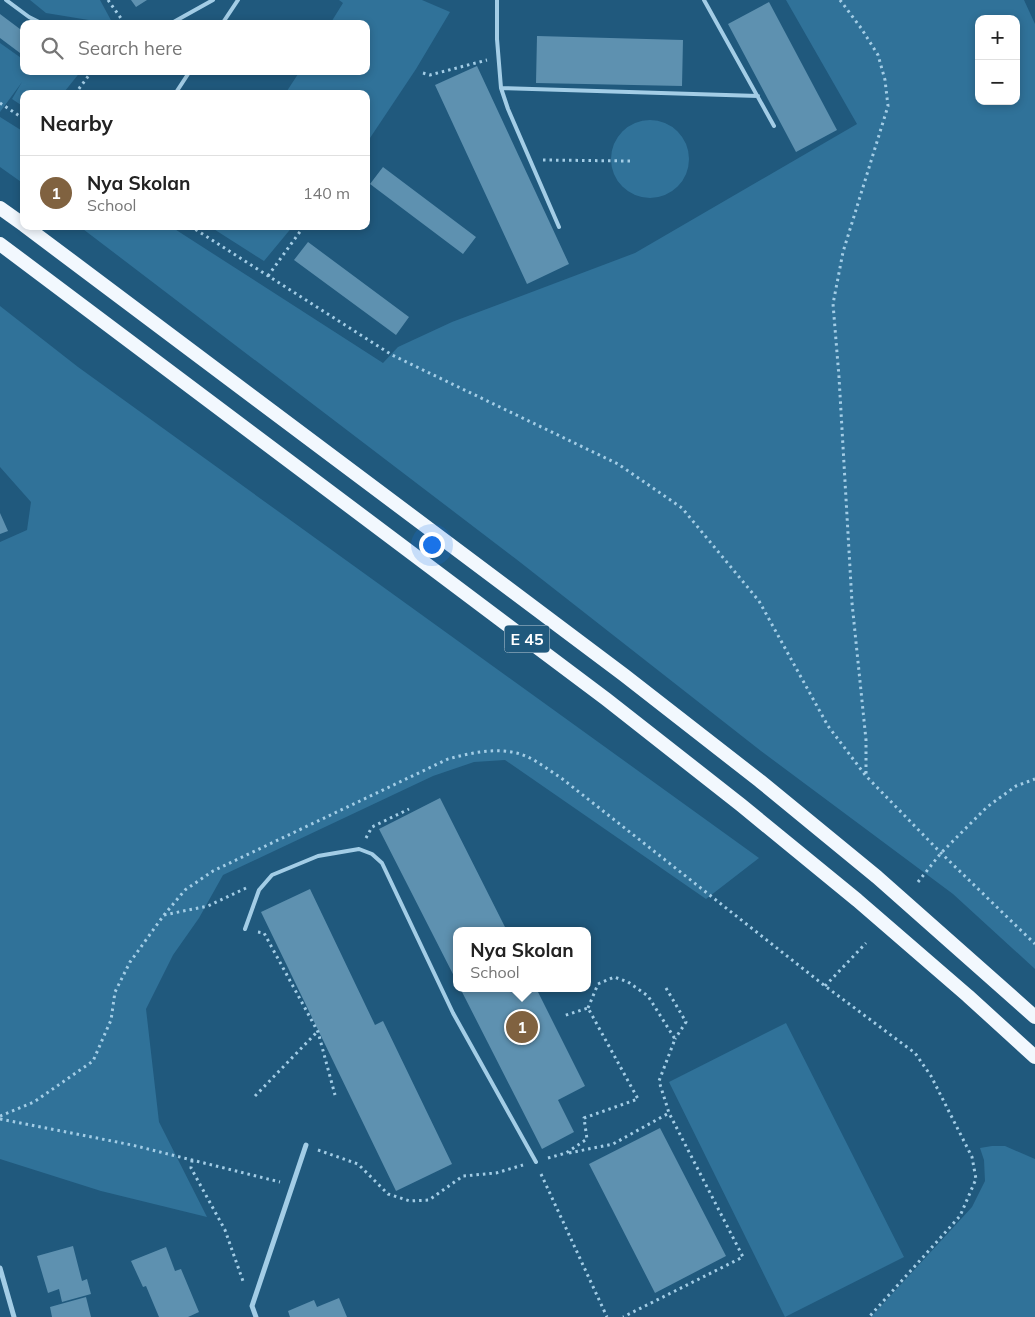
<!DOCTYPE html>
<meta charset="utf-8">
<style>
:root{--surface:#fff;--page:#f6f6f6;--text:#222;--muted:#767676;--line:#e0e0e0;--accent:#806240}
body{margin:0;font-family:Mulish,sans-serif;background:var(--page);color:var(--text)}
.controls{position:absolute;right:15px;top:15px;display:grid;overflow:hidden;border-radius:10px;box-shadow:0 2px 8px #0003}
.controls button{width:45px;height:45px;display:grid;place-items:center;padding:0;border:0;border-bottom:1px solid var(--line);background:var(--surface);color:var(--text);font:25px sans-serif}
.you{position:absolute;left:431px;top:544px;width:18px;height:18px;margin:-12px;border:4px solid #fff;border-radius:50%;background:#1a73e8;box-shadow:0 0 0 8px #1a73e833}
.badge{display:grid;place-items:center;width:32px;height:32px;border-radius:50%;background:var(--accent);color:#fff;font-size:16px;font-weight:700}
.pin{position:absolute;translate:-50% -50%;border:2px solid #fff;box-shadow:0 1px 5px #0006}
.popup{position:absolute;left:453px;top:927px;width:138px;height:65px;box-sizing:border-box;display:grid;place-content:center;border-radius:10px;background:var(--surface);filter:drop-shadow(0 1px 4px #0005);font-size:16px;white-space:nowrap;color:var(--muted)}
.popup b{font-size:19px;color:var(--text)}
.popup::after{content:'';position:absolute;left:50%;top:100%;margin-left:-10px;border:10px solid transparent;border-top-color:var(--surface)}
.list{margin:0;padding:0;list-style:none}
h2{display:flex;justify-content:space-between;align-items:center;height:65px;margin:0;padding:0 20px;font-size:21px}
h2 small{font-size:16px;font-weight:400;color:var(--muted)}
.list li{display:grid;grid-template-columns:32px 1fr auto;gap:15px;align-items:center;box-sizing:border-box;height:75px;padding:0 20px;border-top:1px solid var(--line)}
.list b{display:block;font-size:19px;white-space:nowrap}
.list p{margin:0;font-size:16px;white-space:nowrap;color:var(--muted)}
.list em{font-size:16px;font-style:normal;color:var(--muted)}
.icon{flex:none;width:28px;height:28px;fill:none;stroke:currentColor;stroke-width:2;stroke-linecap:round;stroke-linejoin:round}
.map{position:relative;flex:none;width:1035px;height:1317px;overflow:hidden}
.search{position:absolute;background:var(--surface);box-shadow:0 2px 8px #0003;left:20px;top:20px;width:350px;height:55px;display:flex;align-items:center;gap:12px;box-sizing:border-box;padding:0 18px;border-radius:10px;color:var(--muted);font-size:19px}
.panel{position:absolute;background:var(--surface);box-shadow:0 2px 8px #0003;left:20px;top:90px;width:350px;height:140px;border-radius:10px}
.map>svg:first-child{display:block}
.green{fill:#307299;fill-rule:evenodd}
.building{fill:#5e91b0}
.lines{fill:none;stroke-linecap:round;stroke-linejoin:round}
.path{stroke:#a3cde6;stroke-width:3;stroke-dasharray:2.5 4;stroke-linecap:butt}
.service{stroke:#a3cde6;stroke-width:4}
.minor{stroke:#a3cde6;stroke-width:5}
.trunk{stroke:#f2f8fe;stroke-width:14}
.labels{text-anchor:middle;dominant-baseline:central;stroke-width:5;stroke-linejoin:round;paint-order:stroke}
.shield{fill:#20597d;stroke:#bccdd8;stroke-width:1}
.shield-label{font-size:16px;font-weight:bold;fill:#fff}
</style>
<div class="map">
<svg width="1035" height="1317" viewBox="0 0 1035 1317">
<rect width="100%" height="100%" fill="#20597d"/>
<path class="green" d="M30,0H100L113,24L46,13Z
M339,0H422L450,12L416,69L366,144V94H285L300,71H366V24H330L343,3Z
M786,0H1024L1035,24V969L953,894L761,751L516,559L79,226H170L383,363L398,347L452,322L635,253L857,124ZM979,19H1016V101H979Z
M0,43L24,60V71H81L65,91L67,94H24V107L12,99L22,82L0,112Z
M0,117L24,132V184L0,167Z
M611 159a39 39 0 1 1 78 0a39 39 0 1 1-78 0Z
M209,226H293L264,261Z
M0,306L78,367L759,858L706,899L505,760L474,762L433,776L223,875L199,918L173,955L146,1009L159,1122L207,1217L101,1191L0,1159V542L27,530L31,502L0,467Z
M786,1023L904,1257L785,1317L669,1082Z
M992,1146H1005L1035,1159V1317H871L972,1207L985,1181L984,1160L980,1148Z"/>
<path class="building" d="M131,0H147L136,7Z
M769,2L837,130L796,152L728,24Z
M0,14L24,32V56L0,38Z
M537,36L683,40L682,86L536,83Z
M477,66L569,264L527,284L435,85Z
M383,167L476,237L463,254L370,184Z
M308,242L409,317L396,335L294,260Z
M0,513L8,531L0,534Z
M440,798L507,931H457V982L379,829Z
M310,889L375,1025L383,1021L452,1164L396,1191L261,912Z
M460,988H536L585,1086L558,1100L574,1132L542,1149Z
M660,1128L726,1256L655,1293L589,1164Z
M73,1246L82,1281L87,1279L91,1294L62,1302L59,1289L48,1293L37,1256Z
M166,1247L175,1271L181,1269L199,1312L188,1317H159L146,1286L143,1287L131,1261Z
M86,1297L91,1317H52L50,1307Z
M339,1298L347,1317H290L288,1311L314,1300L317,1307Z"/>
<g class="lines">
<path class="path" d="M108,0L125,24
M840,0L861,28L878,55L885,80L888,106L843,252L833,304L839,377L852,603L866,740V775
M423,73L430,75L487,60
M75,94L92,71
M0,103L24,119
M543,160L630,161
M190,226L392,355L618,464L682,508L759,601L828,726L866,776L941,853L1035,944
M268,276L304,226
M366,838L372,827L409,809
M918,882L941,853L987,807L1016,786L1035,779
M164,915L208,906L246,888
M258,932L264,933L318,1032L335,1095
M825,986L866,943
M666,988L686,1022L675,1039
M588,1008L598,984L614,977L628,982L648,996L675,1039L659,1081L669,1113L743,1257L623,1317
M255,1096L317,1032
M0,1116L34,1102L93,1061L111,1020L115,992L130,962L164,915L185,890L213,871L448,759C474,752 504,745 530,758C540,763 550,771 560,777L825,986L915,1053L931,1076L972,1157L976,1179L960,1216L869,1317
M0,1119L132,1145L280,1182
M318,1150L358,1164L388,1194L410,1201L429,1200L463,1176L496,1173L523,1165
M569,1153L613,1144L669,1113
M548,1158L566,1153L587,1139L584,1118L638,1099L588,1008L563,1016
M192,1160L191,1168L225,1230L244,1284
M541,1174L607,1317"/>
<path class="service" d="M6,0L29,17L43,24
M497,0V39L501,88L508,109L559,227
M704,0L774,126
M170,24L213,0
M222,24L238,0
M501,88L758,96
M175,94L190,71
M245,929L259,890L272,875L318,856L359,849L372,854L382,863L453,1013L536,1162"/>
<path class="minor" d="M0,1268L14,1317
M256,1317L252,1306L306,1145"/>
<path class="trunk" d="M0,208L24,225
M25,226L624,675L760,781L877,877L1035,1017
M0,244L606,699L741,805L857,900L968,996L1035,1057"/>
</g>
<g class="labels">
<rect class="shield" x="504.5" y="625.5" width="45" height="27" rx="4"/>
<g class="shield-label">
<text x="527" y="639">E 45</text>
</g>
</g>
</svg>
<div class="controls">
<button>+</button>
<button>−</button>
</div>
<div class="you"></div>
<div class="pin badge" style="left:522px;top:1027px">1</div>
<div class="popup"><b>Nya Skolan</b>School</div>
<div class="search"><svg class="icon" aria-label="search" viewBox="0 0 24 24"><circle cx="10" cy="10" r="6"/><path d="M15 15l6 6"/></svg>Search here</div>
<section class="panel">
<h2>Nearby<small></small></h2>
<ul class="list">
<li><span class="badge">1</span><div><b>Nya Skolan</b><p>School</p></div><em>140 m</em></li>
</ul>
</section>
</div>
